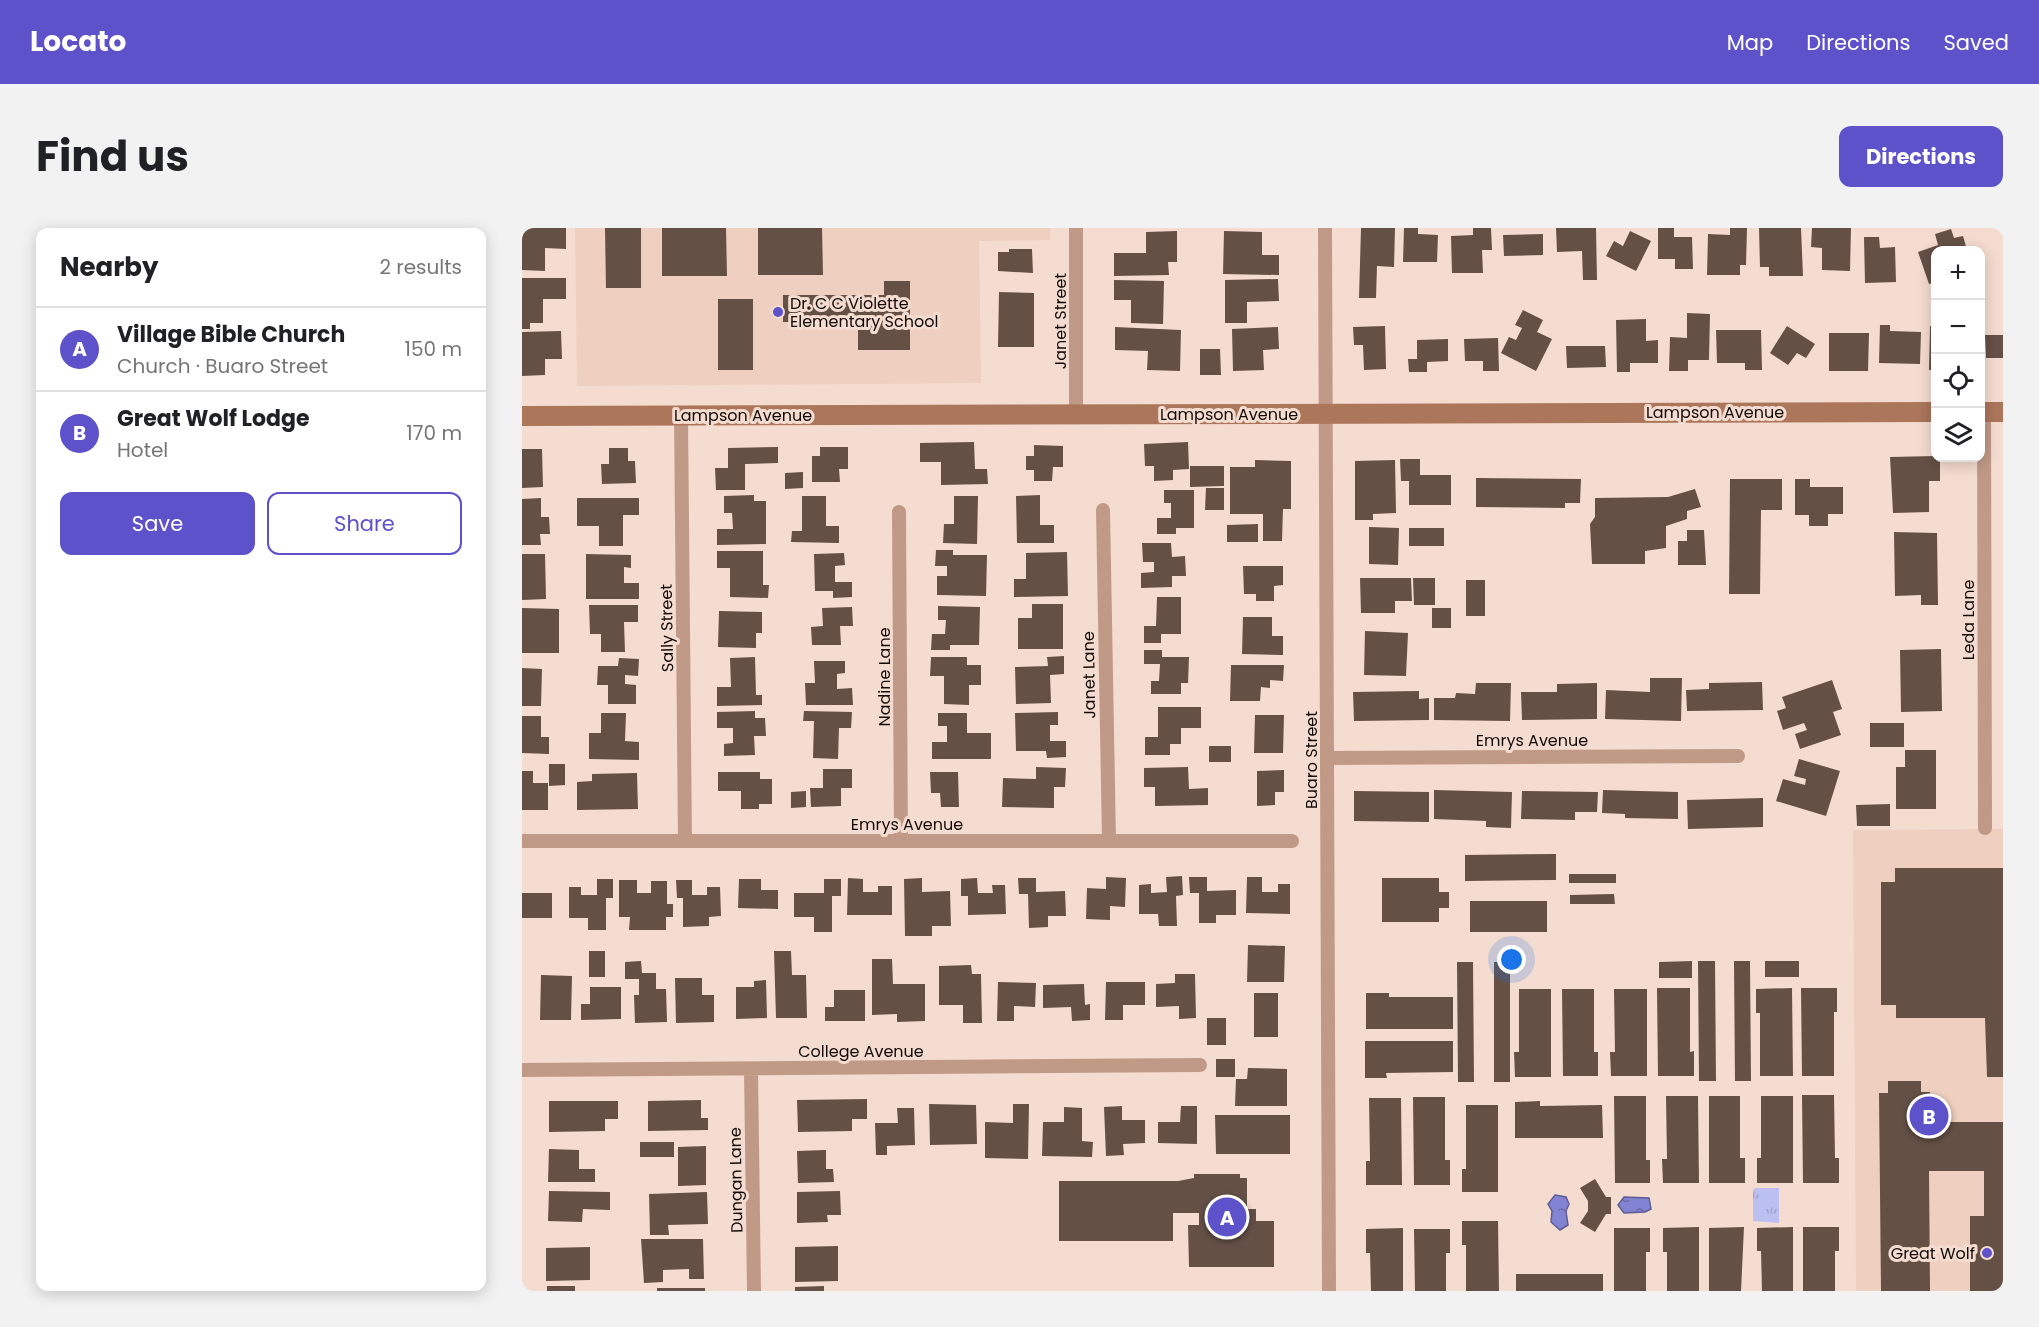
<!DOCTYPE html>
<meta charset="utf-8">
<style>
:root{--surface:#fff;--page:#f2f2f2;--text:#202124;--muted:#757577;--line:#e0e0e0;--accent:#5d52ca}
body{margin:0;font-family:Poppins,sans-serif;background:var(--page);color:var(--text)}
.controls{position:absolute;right:18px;top:18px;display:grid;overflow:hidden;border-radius:12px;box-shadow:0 3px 15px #0003}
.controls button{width:54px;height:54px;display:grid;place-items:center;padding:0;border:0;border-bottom:2px solid var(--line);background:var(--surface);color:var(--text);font:30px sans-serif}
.you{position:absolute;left:990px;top:732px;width:21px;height:21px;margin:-15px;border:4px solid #fff;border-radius:50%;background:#1a73e8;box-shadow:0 0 0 9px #1a73e833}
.badge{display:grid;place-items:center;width:39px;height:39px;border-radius:50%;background:var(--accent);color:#fff;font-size:20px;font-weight:700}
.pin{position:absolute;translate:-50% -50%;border:3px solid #fff;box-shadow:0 2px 6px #0006}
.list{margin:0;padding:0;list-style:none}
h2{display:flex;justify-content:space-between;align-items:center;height:78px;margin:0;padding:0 24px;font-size:26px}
h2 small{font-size:20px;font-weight:400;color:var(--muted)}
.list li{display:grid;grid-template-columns:39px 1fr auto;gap:18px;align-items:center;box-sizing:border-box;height:84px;padding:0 24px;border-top:2px solid var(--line)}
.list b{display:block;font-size:22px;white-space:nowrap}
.list p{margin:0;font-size:20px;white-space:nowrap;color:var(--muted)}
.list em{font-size:20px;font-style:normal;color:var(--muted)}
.actions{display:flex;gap:12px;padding:18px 24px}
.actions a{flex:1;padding:14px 0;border:2px solid var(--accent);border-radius:12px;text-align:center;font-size:21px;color:var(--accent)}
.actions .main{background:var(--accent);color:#fff}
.icon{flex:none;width:33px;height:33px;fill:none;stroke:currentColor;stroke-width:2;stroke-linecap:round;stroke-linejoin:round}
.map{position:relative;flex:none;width:1481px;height:1063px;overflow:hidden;border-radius:12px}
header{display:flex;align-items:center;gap:36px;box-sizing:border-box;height:84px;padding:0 30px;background:var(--accent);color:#fff}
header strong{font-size:28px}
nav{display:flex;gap:33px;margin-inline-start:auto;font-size:21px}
.intro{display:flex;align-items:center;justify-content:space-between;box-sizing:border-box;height:144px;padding:0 36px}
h1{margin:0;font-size:42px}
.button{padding:15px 27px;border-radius:12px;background:var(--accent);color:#fff;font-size:21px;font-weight:700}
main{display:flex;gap:36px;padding:0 36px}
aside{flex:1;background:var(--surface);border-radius:12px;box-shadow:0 3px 15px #0003}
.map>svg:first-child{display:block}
.built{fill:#efcfbf}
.grass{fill:url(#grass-tufts)}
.water{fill:url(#water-ripples);stroke:#605e95;stroke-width:1.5}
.building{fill:#655046}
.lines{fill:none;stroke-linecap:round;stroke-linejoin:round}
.street{stroke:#c09a87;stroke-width:14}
.secondary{stroke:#ac765b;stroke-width:20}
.poi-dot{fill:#5d52ca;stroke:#f5dcd0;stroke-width:2}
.labels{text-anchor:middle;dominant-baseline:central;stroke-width:6;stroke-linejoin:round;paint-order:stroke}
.poi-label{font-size:16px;fill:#110906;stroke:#f5dcd0;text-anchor:start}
.street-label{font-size:16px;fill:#110906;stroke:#f5dcd0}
</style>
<header>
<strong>Locato</strong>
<nav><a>Map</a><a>Directions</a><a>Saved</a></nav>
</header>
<div class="intro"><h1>Find us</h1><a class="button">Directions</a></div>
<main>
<aside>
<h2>Nearby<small>2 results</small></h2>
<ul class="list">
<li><span class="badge">A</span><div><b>Village Bible Church</b><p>Church · Buaro Street</p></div><em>150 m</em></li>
<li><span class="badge">B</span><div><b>Great Wolf Lodge</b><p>Hotel</p></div><em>170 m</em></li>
</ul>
<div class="actions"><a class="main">Save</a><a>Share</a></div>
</aside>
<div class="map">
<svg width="1481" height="1063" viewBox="0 0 1481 1063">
<defs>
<pattern id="grass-tufts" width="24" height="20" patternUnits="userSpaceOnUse" patternTransform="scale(1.5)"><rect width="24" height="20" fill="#bcbff1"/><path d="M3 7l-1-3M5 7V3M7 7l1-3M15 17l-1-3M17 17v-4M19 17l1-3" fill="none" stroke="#a1a3cd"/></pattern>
<pattern id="water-ripples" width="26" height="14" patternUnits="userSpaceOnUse" patternTransform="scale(1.5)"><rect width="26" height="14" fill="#8283d2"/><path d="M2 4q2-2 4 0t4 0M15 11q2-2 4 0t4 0" fill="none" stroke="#6969a8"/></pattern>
</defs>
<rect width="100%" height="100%" fill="#f5dcd0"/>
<path class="built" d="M53,0H528V12L457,13L459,155L55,158Z
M1481,601V1063H1334L1331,602Z"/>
<path class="grass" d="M1233,960H1257V995L1231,993V962Z"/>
<path class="water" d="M1033,967L1044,969L1047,976L1044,983L1046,997L1038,1002L1029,994L1030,983L1026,976Z
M1102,969L1127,970L1129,981L1123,984L1102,985L1096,977Z"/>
<path class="building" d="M0,0H44V21L23,20V43L0,42Z
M83,0H119V60H84Z
M140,0H204L205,48H140Z
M236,0H300L301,47H236Z
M839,0H873L872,39L855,38L854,70H837Z
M882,0H896V6L916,7L915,34H881Z
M951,0H969L970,22H960L961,45H930L929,8L951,7Z
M1034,0H1074L1075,52H1061L1060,23L1035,24Z
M1136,0H1152V9H1170L1171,41H1153V31H1136Z
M1208,0H1225L1224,37H1218V47H1185L1186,6L1208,7Z
M1237,0H1279L1281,48H1247V39H1238Z
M1290,0H1329L1328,43L1300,42V20L1289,19Z
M1429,1L1432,10L1441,8L1445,22H1414V54L1407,56L1396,24L1416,17L1413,6Z
M655,3V34H646L647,47L592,48V25H624V4Z
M702,3L740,4V27H757V47L701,46Z
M1108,3L1129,13L1114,43L1084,28L1092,13L1101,18Z
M1021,6V27L982,28L981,7Z
M1342,9H1357L1358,20L1373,19L1374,54L1343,55Z
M487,21H510L511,45L476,43V24H487Z
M0,50H44V71H21V95H8V101H0Z
M756,51L757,73L725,74V95H703V52Z
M592,52L642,53L641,96L609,95V72H592Z
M362,53H388V122H336V90H280V94H261V67H362Z
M477,64L512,65V119H476Z
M196,71H231V142H196Z
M1001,82L1021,92L1015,104L1030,111L1014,143L979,125L987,109L994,112L1000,100L993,97Z
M1165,85L1188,86L1187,132H1166V143H1147L1148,109L1165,110Z
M1124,91V113L1136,112V135H1108V144H1095L1094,92Z
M1358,97H1368V103L1399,104L1398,136L1357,135Z
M863,98L864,141L842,142L841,117H832L831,99Z
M1265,98L1293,116L1284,130L1275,125L1266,137L1248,125Z
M1408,98H1414V142H1407Z
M593,99L659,102L658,143L625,142L626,123L593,122Z
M756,99L757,121L741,122L742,142L711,143L710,101Z
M1194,102H1239L1240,142H1223V135H1195Z
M39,103L40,131H23V147L0,148V104Z
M1307,105H1347L1346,143H1307Z
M1463,107H1481V130H1464Z
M976,110L977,143H961V133H943L942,111Z
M926,111V133L905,134V144H887L886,131H895V112Z
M1044,118H1083L1084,139L1045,140Z
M678,121H698L699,147H678Z
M452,214L453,241H465L466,256L419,257V234H398V215Z
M666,214L667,241L651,242V252L632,253V238H623L622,216Z
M512,217L541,218V239H531L530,253H512V242H504V228H512Z
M256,219V235L223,236V262H194L193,240H206V220Z
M298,219H326V241H317L318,254H290V228H298Z
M87,220H106V233H113L114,255L80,256L79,236H87Z
M0,221H20L21,259L0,260Z
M1414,228L1418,230V253H1407V284L1371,285L1368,229Z
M878,231H898V247H929V277H887V253H879Z
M733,232L769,233V281H761L760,313H741V286H708V239H733Z
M873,232L874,285L851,286V292H833V233Z
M668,238H702V258L668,259Z
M281,244V260L263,261V245Z
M954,250L1059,251L1058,275H1043V280L954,279Z
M1208,251H1260V282H1239L1238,366H1207Z
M1273,251H1288V259H1321V286H1306V298H1287V287H1273Z
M684,260H702V282H683Z
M1173,261L1179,279L1165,283V291L1144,298V320L1123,323V336H1070L1068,296L1073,289V270L1146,269Z
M642,262H672V300H654V306H635V290H649V275H642Z
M232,267V273H244V316L195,317V301H211L210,285H202V268Z
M518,267V297H532V315H495L494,268Z
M280,268H304V298H317V315L269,314L270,303H280Z
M432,268H456L455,316L421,315L422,296H432Z
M19,270V289H27L28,306H18L19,317H0V271Z
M55,270H117V287H101V318H77V298H55Z
M736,296V314H705V297Z
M847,299L877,300L876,337L847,336Z
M887,300H922V318H887Z
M1165,302H1182L1184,337H1156V313H1165Z
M1372,304L1415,305L1416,377H1399V367L1373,368Z
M620,315H649L650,329L663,328L664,348H650V359L619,360V345L632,344V334H621Z
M414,322H431V327H465L464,368L415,367V348H425V338H413Z
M195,323H241V357H247L246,370L208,369V340H195Z
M545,324L546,368L492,369V351H504V325Z
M322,325L323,337L313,338V354H330V369L311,370V363H293L292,326Z
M0,326H23L24,371L0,372Z
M64,326L109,327V340L102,339V355H117V371H64Z
M721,338H761V357L752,358V373H734V366H722Z
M838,350H889L890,373H873V385H839Z
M891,350H913V377H892Z
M944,352H963V388H944Z
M635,369H659V406H639V415H622V398H634Z
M510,376H541V421H496V390H510Z
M67,377H116V394H102L103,424H79V406H68Z
M416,378L458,379L457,417H428V422H409L410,406H423L424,392H416Z
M330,379L331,398H318L319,417H290L289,399L301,398L300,380Z
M0,380L37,381V425H0Z
M910,380H929V400H910Z
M197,383L240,384V405H234V420L196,419Z
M721,389H750V408H761V427L720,426Z
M843,403L886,405L884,448L842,447Z
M1419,421L1420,483L1379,484L1378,422Z
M622,422H640V429H667L666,455H659V466H629V453H637L638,436H622Z
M542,428V446L528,447L529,475L494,476L493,439L526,438L525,429Z
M233,429L234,467H240V477L195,478V459H209L208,430Z
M409,429H445V437H459V457H447V477L422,476V448H408Z
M97,430L117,431L116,448L103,447V456L114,457V476H86V457H75L76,438H96Z
M292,433H323V445L315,446V461L330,460L331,477H284L283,455H293Z
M709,437H762L761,453L748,452V460L739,459L738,473H708Z
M0,440L20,441L19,478H0Z
M1128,450H1160L1159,493L1083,491L1084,462L1128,464Z
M1310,452L1320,481L1311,484L1319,507L1278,521L1273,506L1285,502L1282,495L1261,502L1255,483L1264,480L1260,469Z
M1240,454L1241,482L1165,483L1164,462L1187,461V455Z
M954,455H989L988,493L912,492V470H933L934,465L953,466Z
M1075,455V491L1000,492L999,464H1035V456Z
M897,463V471L907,470V492L832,493L831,464Z
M636,479H679V500H659V516H648V527H623V509H636Z
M233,483V490H243L244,508H232L233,527L202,528V516L211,515V500H195V484Z
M282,483L330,484L329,500H317L316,531L291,530L292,493H281Z
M536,484V497H528V513H544V529L525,530L524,523H494L493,485Z
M79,485H104L103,513L117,514V532L67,531V505H79Z
M416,485H445V505H469V531H410V514H425V498H416Z
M733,487H762L761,525H732Z
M0,488H19V509H27V526L0,525Z
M1348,495H1382V519H1348Z
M687,518H709V534H687Z
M1383,522H1414V581H1374V539H1383Z
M1277,531L1318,543L1304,588L1254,573L1261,551L1283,557L1284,551L1272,548Z
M27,536H43V557L27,558Z
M514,539L544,540L543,559H532V580L480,579L481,550L514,551Z
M666,539L667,561L686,560V577L633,578V559H622V540Z
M301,541H330V560H319V578L289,579L288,560H301Z
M762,542V564H753V577L735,578V543Z
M0,543H11V555H26V582H0Z
M196,544H238V551H250V576H237V581H219V563H196Z
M408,544H436L437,579H419L418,565H409Z
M115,545L116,581L55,582V554L70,553V546Z
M912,562L990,564L989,600L964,599V593L912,591Z
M1081,562L1156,564V591L1103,590V586L1080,585Z
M284,563V579L269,580V564Z
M832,563L907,564V594L832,593Z
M1000,563L1076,564L1075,584H1053V592L999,591Z
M1241,570V599L1166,601L1165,572Z
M1368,576V598H1335L1334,577Z
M1034,626V652L943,653V627Z
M1373,640H1481V849H1465L1463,790H1374V777H1359V654H1373Z
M1047,646H1094V655H1047Z
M660,648L661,667L654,668L655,698H637L636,686H617V657L629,656V665L645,664L644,649Z
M584,649L604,650L603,679L588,678V692L564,691L565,660L584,661Z
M667,649H685V663L714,662V687H694V695H677V665H668Z
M725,649H740V664H756V656H768V686L724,685Z
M326,650L341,651V664H356V658H370V687H325Z
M400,650V664L428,663L429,698H410V708H383L382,651Z
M455,650L456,665H471L470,657H483L484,686L446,687V668H439V651Z
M496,650H514V664L543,663L544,688H526V699L507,700L506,666H497Z
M860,650H917V664H927V680H917V694H860Z
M75,651H91V670H84V702H66V690H47V659H59V667H75Z
M217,651H239V662H256V681L216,680Z
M302,651H319V668H310V704H292V689H272V665H302Z
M97,652H115V665H129V653H145V676H151V689H144V702H107L108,689H97Z
M154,652H170V667H185V659H198L199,688L187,689V698L161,699V670H155Z
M0,665H30V690H0Z
M1092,666L1093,676H1048V667Z
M948,673H1025V704H948Z
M726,717L763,718L762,754H725Z
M67,723H83V749H67Z
M252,723H269L270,747H284L285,790H254Z
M350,731H370L371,756H403V793L375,794V786L350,787Z
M119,733L120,745H134V761H144L145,794L113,795L112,767H117V751H103V734Z
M1170,733V750H1137V734Z
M1176,733H1193L1194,853H1177Z
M1212,733H1228L1229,853H1213Z
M1243,733H1277V749H1243Z
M935,734H951L952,854H936Z
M972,734H988V854H972Z
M449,737L450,746H459L460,795H441V777H417V738Z
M653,746H673L674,790L657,791V778L634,779V756L653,755Z
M19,747L50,748L49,792H18Z
M153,750H180V767H192V794L154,795Z
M244,752L245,790L214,791V759H232V753Z
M476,754L514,755L513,779L492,778V793H475Z
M584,754H623V777H601V792H583Z
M562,756L563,777L568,776V792L550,793L549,779L521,780V757Z
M68,759H99V791L59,792V776H68Z
M1135,760H1168V824L1172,823V848H1136Z
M1270,760L1271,848H1238V785H1234V761Z
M1279,760H1315V784H1312V848H1280Z
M997,761H1029V849H993L992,824H997Z
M1040,761H1072V824H1076V848H1041Z
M1092,761H1125V848H1089L1088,824H1093Z
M312,762H343V793H303V779H312Z
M732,765H756V809H732Z
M844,765H867V769H931V801H844Z
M685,790H704V817H685Z
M843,813H931V844L864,845L865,850H843Z
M694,831H713V849H694Z
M726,840L765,841V878H713L714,851H725Z
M1366,853H1399V864H1408V894H1481V1063H1448V988H1462V943H1407L1408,1063H1359L1357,865H1366Z
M1280,867H1312L1313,930H1317V955H1281Z
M1092,868H1124V932H1128V955H1093Z
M1144,868H1176L1177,955H1141L1140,931H1145Z
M1187,868H1218V930H1223V955H1187Z
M1239,868H1271V955H1235V930H1239Z
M891,869H923V932H928V957H892Z
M847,870H879L880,957H844V933H848Z
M345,871V891H330V903L276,904L275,872Z
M179,872V890H186V902L126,903V873Z
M27,873H96V891H83V903L27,904Z
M1018,873V878L1080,877L1081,910H993V874Z
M407,876L454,877L455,916L408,917Z
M491,876H507L506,931L463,930V894L491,895Z
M944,877H976V964H940V941H944Z
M600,878V892H623V915L601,916L602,927L584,928L582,879Z
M659,878H675V916L636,915V894H658Z
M542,879L560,880V913L571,914L570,929L520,928L521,894H542Z
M375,880H392L393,917L365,918V927H354L353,895H376Z
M693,887H768V926H694Z
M118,914H152V929H118Z
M184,918V957L156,958V919Z
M27,921L57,922V941H73V954H26Z
M304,922V941H311L312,954L276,955L275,923Z
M672,946H718V950H725V981H734V993H752V1039H667L666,997H677V985H651V1013H537V953H656L672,950Z
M1073,951L1084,969H1089V986H1084L1073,1004L1058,995L1066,983V973L1058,960Z
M27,963L88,964V982L61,981L60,994L26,993Z
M318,963L319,987H305L306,994L275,995V964Z
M185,964L186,996L146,997L147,1007H128L127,966Z
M940,993H976L977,1063H944V1017H940Z
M1177,999V1063H1145V1024H1141V1000Z
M1222,999L1219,1063H1187V1000Z
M1271,999V1063H1240L1239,1023H1235V1000Z
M1281,999H1317V1023H1313V1063H1281Z
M881,1000V1063H849L848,1025H844V1001Z
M1092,1000H1128V1024H1124V1063H1092Z
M892,1001H928V1025H924V1063H893Z
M119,1011H181L182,1051H167V1041L141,1042V1054L122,1055Z
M316,1018V1053L273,1054V1019Z
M68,1019V1052L24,1053V1020Z
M994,1046H1081V1063H994Z
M25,1058H53V1063H25Z
M302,1058V1063H273V1059Z
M135,1060H183V1063H135Z"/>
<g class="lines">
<path class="street" d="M554,0V186
M803,0L807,1063
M1462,184L1463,600
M159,187L163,613
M581,282L587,612
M377,284L379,613
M805,530L1216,528
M0,613H770
M229,841L232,1063
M0,842L678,837"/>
<path class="secondary" d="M1458,184H1481
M0,188L1414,184"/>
</g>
<g class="poi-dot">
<circle cx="256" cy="84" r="6"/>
<circle cx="1465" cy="1025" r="6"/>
</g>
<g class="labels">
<g class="poi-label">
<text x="268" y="75">Dr. C C Violette<tspan x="268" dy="18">Elementary School</tspan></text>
<text x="1453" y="1025" text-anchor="end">Great Wolf</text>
</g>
<g class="street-label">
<text transform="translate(538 93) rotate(-90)">Janet Street</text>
<text x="1193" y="184">Lampson Avenue</text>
<text x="707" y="186">Lampson Avenue</text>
<text x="221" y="187">Lampson Avenue</text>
<text transform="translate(1446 392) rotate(-90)">Leda Lane</text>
<text transform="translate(145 400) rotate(-91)">Sally Street</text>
<text transform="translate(567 447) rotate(-91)">Janet Lane</text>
<text transform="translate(362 449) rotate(-90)">Nadine Lane</text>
<text x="1010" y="512">Emrys Avenue</text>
<text transform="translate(789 532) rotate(-90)">Buaro Street</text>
<text x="385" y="596">Emrys Avenue</text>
<text x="339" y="823">College Avenue</text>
<text transform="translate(214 952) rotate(-91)">Dungan Lane</text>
</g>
</g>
</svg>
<div class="controls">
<button>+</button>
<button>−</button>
<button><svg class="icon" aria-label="locate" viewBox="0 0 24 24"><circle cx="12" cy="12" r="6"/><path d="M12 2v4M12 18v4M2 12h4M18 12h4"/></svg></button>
<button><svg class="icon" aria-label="layers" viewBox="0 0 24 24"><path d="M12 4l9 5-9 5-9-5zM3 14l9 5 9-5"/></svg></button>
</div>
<div class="you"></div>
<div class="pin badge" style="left:705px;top:989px">A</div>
<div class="pin badge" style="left:1407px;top:888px">B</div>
</div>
</main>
